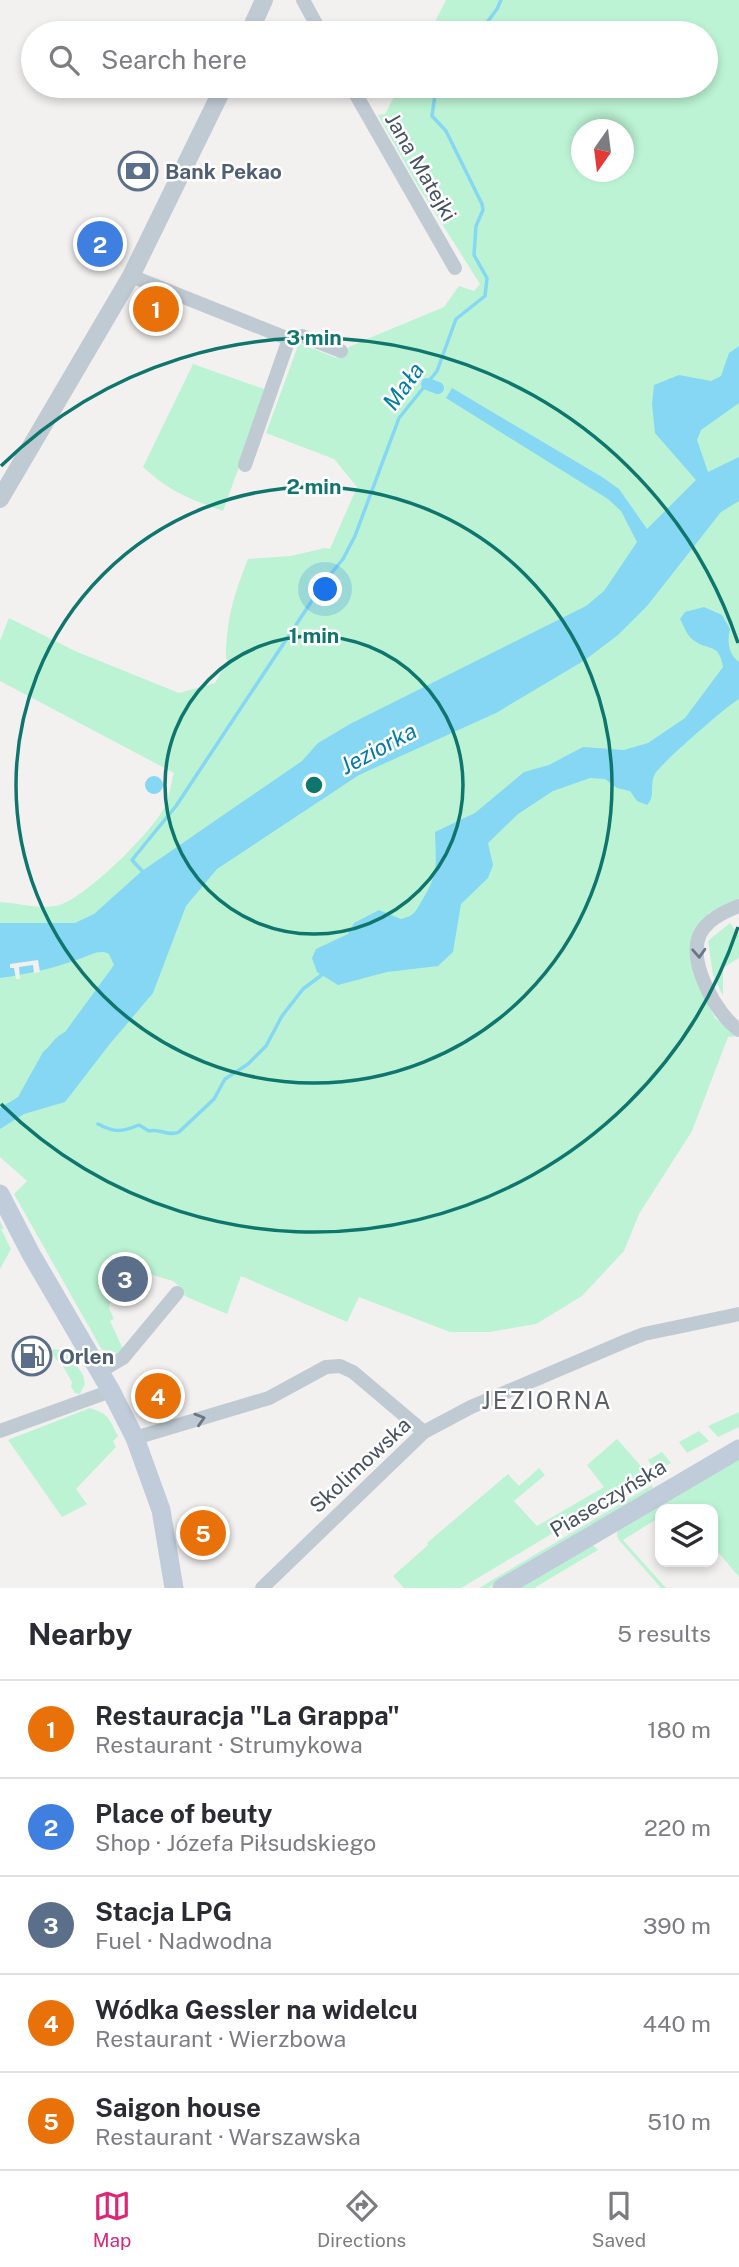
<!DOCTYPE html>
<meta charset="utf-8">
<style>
:root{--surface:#fff;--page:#f7f7f7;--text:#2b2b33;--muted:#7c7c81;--line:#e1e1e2;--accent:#db2777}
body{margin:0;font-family:"Public Sans",sans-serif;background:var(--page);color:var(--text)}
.controls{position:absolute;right:21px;bottom:21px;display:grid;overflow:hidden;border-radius:14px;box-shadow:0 4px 10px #0003}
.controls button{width:63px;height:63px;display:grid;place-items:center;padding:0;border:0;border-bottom:2px solid var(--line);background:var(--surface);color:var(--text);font:35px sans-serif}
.compass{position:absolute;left:571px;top:119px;width:63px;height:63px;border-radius:50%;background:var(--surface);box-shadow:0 4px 10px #0003;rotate:194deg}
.you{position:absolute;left:326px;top:590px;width:24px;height:24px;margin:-18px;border:5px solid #fff;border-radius:50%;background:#1a73e8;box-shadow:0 0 0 10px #1a73e833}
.badge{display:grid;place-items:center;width:46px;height:46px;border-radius:50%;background:var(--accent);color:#fff;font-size:23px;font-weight:700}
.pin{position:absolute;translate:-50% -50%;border:4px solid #fff;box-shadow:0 2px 7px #0006}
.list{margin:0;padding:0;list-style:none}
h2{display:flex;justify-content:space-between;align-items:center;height:91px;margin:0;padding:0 28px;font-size:30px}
h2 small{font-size:23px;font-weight:400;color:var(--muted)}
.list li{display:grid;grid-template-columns:46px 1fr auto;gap:21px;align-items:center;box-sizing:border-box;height:98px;padding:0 28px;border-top:2px solid var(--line)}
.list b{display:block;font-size:26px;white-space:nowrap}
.list p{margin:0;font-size:23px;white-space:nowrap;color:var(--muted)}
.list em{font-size:23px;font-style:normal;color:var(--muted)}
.icon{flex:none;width:38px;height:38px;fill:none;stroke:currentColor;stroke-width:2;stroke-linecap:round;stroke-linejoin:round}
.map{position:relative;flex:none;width:739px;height:1588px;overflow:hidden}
.search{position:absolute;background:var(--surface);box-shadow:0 4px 10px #0003;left:21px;right:21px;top:21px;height:77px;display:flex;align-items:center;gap:18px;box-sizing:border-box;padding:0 24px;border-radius:38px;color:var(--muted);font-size:26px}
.sheet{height:581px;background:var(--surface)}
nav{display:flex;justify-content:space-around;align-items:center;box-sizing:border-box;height:98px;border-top:2px solid var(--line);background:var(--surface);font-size:19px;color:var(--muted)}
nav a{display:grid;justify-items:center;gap:4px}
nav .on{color:var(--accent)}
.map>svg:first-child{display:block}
.green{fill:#bcf3d4;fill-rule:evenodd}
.water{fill:#85d7f4}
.pier{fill:#f3f0f0}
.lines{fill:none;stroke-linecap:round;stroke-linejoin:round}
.stream{stroke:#85d7f4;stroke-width:3.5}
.canal{stroke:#85d7f4;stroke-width:12}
.minor{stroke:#c0cad3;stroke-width:14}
.tertiary{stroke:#c0cad3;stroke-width:18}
.secondary{stroke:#c1ccdb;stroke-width:19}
.oneway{stroke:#6b7682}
.ring{fill:none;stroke:#0f766e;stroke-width:3.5}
.labels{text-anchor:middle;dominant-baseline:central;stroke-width:5;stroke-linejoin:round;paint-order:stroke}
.street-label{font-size:21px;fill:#465260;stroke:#fff}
.service-label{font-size:21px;font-weight:bold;fill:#4e5e75;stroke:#fff;text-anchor:start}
.water-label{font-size:23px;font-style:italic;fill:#027ca8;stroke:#fff}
.quarter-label{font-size:24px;letter-spacing:2px;fill:#5c6066;stroke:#fff}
.centre{fill:#0f766e;stroke:#fff;stroke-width:3.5}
.ring-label{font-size:21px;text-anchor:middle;font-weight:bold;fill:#0f766e;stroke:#fff;stroke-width:5;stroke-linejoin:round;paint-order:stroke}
</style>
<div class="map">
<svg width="739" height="1588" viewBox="0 0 739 1588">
<rect width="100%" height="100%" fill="#f3f0f0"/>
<path class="green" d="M446,0H739V899L710,912L700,924L703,993L715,1018L739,1036L728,1037L692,1131L639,1214L624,1251L582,1296L536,1324L489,1332H450L359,1297L347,1322L241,1276L227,1314L187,1297L175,1289L179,1286L173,1281L146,1273L131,1263L117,1271L109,1308L114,1319L110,1321L124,1351L117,1355L115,1352L109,1354L102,1350L14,1194L27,1181L0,1157V902C18,903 42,910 60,905C86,897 156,829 166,804C170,794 171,783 174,773L0,681V641L9,618L75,651L179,693L215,683L228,660L226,659C226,620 234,594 248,559L291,556L325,548L330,549L357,487L334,459L266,433L299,343L336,358L349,347L367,339L444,307L459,286L474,291L480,284L418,186L378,115L385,114L400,86H706V33H429ZM582,130H624V172H582Z
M193,364L267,390L223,511C189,499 169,491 143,467Z
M730,923L739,935V958L723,968V996L713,975L708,941Z
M0,1221L4,1229H1L11,1249L0,1269Z
M54,1349L67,1351L83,1375L85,1384L80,1394L75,1393L71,1387L72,1382L60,1361L56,1360L52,1351Z
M90,1408C110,1415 108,1417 118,1436L113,1441L116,1447L76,1489L87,1504L62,1517L8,1440Z
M739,1412V1427L718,1437L708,1426Z
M699,1431L709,1441L687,1453L679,1442Z
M617,1439L640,1465L647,1477L461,1588H404L393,1576L428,1545L427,1543L508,1474L519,1486L539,1468L545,1475L514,1501L537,1526L604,1487L587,1465Z
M662,1452L671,1463L655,1472L648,1460Z
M739,1458V1577L713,1546V1509H681L678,1506L672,1509H665L661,1503Z
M652,1485L653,1489L488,1588H479Z
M660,1504L663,1509H660V1517L623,1540L666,1588H661L619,1540L617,1536L618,1529Z
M592,1544L598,1550L534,1588H518Z"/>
<path class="water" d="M739,346V403L701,430L697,440L708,472L739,457V501L721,512L647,606L618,635L585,660L496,713L359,775L217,869L186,906L153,993L109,1045L65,1102L24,1114L0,1129V1108L18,1097L43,1052C53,1044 52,1039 65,1032L114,965L109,954C100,949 91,955 82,958C55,968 29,974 0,978V923H75L94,914L142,871L302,761L318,743L350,724L586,606L604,591L637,542L621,511L608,499L446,398L452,388L602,477L619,489L647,529L696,480L655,433L652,404L654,385L679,375L711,381L721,376L729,353Z
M704,607L722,615L730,629C727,641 728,654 739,662V699C729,704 659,765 655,774C649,785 656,796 647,805L637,801L630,791L617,788L605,779L590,778L553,791L518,814L488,843L493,865L488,878L461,904L453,952L438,966L387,972L338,985L317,972L312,958L316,949L348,934L354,923L379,910L401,919C413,916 415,913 421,902C439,874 436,864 435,832L475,813L524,772L549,765L583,747L624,750L648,743L685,718L723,667C719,641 707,652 692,639C686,634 684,626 680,619L685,612Z
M145 785a9 9 0 1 1 18 0a9 9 0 1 1-18 0Z"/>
<path class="pier" d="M38,960L40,972L34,973L33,965L19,967L20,979H16L14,968H10V964Z"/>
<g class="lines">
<path class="stream" d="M479,33L497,9L501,0
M145,874L132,860L176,806L325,581L343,559L355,536L399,418L437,371L456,319L485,296L487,278L474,255L476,226L483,210L482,204L446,131L432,116L435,95L434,86
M98,1124C115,1133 122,1132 139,1125L149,1131C160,1128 168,1137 179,1132L214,1099L225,1079L248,1064L266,1046L282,1016L303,989L323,974"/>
<path class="canal" d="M427,384L438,388"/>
<path class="minor" d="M303,0L321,33
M351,86L455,268
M131,276L289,339L302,336L341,351
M245,465L289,339
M739,906C724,912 708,919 700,934C687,962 716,1014 739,1030
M99,1372L123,1358L177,1293
M0,1431L111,1391
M135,1438L269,1398L326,1367L340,1366L353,1372L424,1432
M262,1588L424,1432L471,1407L626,1341L644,1334L739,1314"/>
<path class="tertiary" d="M249,33L264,0
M0,499L131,276L224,86"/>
<path class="secondary" d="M0,1194L31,1254L111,1391L135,1438L161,1510L174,1588
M502,1588L739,1449"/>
</g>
<defs><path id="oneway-chevron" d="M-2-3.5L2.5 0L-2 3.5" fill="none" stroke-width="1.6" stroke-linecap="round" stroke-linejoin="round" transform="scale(1.75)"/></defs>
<g class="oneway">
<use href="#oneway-chevron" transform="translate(699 953) rotate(87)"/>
<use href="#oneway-chevron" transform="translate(200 1419) rotate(-17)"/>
</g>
<g class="ring">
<circle cx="314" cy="785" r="149"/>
<circle cx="314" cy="785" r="298"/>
<path d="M738 927A447 447 0 0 1 1 1104M1 466A447 447 0 0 1 738 643"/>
</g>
<defs>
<symbol id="bank-ring" viewBox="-11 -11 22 22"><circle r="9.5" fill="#fff" stroke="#5c6f8a" stroke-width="1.5"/><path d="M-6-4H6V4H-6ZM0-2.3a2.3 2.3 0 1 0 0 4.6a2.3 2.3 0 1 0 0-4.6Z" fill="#5c6f8a"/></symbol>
<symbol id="fuel-ring" viewBox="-11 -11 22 22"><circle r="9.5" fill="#fff" stroke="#5c6f8a" stroke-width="1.5"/><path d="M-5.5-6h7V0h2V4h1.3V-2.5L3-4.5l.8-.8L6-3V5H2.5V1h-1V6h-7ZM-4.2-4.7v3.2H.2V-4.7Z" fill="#5c6f8a"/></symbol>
</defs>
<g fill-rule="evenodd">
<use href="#bank-ring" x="116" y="149" width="44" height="44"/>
<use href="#fuel-ring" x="10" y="1334" width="44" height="44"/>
</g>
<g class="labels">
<g class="street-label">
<text transform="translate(421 167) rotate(60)">Jana Matejki</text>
<text transform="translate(360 1465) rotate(-43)">Skolimowska</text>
<text transform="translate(608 1498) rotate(-31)">Piaseczyńska</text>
</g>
<g class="service-label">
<text x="165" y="171">Bank Pekao</text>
<text x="59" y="1356">Orlen</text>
</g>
<g class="water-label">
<text transform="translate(403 386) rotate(-54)">Mała</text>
<text transform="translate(378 748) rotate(-28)">Jeziorka</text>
</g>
<g class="quarter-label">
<text x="547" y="1400">JEZIORNA</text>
</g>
</g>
<circle cx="314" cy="785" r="10" class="centre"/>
<g class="ring-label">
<text x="314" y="345">3 min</text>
<text x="314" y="494">2 min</text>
<text x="314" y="643">1 min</text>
</g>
</svg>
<div class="controls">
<button><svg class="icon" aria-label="layers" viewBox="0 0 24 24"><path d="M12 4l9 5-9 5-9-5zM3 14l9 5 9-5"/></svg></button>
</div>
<svg class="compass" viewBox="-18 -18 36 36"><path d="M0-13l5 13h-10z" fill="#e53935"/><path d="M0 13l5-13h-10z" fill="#7c7c81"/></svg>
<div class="you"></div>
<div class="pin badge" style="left:156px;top:309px;background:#e8710a">1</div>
<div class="pin badge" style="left:100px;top:244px;background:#3f7fe0">2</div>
<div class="pin badge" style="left:125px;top:1279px;background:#5c6f8a">3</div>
<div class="pin badge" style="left:158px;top:1396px;background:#e8710a">4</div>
<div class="pin badge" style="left:203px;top:1533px;background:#e8710a">5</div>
<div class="search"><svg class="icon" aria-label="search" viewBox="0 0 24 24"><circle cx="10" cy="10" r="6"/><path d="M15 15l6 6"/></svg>Search here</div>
</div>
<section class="sheet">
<h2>Nearby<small>5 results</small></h2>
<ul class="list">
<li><span class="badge" style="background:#e8710a">1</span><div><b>Restauracja &quot;La Grappa&quot;</b><p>Restaurant · Strumykowa</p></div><em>180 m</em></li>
<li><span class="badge" style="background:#3f7fe0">2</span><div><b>Place of beuty</b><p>Shop · Józefa Piłsudskiego</p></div><em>220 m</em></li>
<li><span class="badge" style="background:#5c6f8a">3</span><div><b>Stacja LPG</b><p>Fuel · Nadwodna</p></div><em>390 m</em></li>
<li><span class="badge" style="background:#e8710a">4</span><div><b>Wódka Gessler na widelcu</b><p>Restaurant · Wierzbowa</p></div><em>440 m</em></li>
<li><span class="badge" style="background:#e8710a">5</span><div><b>Saigon house</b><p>Restaurant · Warszawska</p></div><em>510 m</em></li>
</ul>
</section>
<nav>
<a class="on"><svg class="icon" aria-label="map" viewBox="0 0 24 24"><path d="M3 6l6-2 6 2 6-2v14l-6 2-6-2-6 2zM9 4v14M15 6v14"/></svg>Map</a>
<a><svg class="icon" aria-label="directions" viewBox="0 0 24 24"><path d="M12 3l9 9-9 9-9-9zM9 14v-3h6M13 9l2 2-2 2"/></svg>Directions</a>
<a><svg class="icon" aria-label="saved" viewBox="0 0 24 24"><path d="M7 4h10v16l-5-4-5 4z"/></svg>Saved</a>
</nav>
